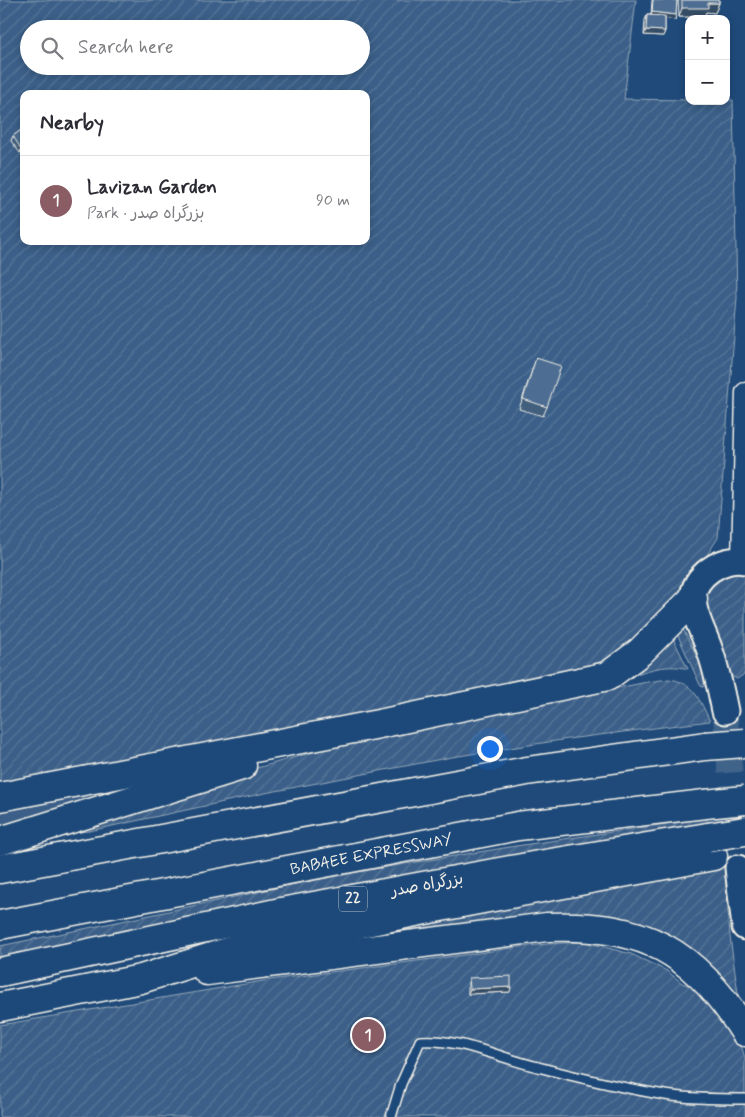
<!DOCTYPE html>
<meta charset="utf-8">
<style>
:root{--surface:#fff;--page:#f2f2f3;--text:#2b2b33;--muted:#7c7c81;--line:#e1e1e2;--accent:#8a5d65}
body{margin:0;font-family:Mynerve,"Playpen Sans Arabic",sans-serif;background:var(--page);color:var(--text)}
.controls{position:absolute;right:15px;top:15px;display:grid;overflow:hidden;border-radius:10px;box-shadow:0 2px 8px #0003}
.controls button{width:45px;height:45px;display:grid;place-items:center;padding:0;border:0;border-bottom:1px solid var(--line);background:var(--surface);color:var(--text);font:25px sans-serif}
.you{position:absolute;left:489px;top:748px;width:18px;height:18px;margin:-12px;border:4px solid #fff;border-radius:50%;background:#1a73e8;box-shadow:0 0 0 8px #1a73e833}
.badge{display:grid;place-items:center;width:32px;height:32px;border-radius:50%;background:var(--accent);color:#fff;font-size:16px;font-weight:700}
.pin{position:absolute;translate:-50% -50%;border:2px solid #fff;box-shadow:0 1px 5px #0006}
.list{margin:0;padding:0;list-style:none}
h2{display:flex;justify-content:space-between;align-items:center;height:65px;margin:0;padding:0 20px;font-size:21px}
h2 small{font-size:16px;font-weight:400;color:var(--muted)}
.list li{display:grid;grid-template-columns:32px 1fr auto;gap:15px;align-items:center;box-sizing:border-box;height:90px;padding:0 20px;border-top:1px solid var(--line)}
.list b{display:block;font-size:19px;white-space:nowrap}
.list p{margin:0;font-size:16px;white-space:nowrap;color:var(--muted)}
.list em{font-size:16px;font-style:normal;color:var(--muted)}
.icon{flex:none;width:28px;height:28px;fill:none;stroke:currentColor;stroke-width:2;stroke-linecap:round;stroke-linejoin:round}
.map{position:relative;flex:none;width:745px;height:1117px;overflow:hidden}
.search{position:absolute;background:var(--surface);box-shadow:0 2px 8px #0003;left:20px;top:20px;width:350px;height:55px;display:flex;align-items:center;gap:12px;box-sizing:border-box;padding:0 18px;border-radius:28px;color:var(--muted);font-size:19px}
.panel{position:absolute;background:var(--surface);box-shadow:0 2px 8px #0003;left:20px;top:90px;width:350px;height:155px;border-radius:10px}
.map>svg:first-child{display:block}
.grass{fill:#3a5f88;stroke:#97a8b8}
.garden{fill:url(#garden-furrows);stroke:#97a8b8;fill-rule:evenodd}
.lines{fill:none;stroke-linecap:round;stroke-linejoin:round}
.secondary-tunnel{stroke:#3f638a;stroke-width:25;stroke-dasharray:25 12;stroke-linecap:butt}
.service-casing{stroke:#f4f1e8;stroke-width:12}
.minor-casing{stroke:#f4f1e8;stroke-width:21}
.secondary-casing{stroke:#f4f1e8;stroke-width:29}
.trunk-casing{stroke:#f4f1e8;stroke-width:31}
.service{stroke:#1f4a7a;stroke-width:9}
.minor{stroke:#1f4a7a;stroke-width:18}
.secondary{stroke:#1f4a7a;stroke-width:25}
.trunk{stroke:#1f4a7a;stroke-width:28}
.trunk-bridge-casing{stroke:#f4f1e8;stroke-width:31;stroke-linecap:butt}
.trunk-bridge{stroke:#1f4a7a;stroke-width:28}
.wall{fill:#425f7e;stroke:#f4f1e8}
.shaded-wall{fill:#364d66;stroke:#f4f1e8}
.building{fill:#4d6e92;stroke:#f4f1e8}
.labels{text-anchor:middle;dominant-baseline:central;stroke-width:5;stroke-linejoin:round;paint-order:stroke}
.shield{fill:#1f4a7a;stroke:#b4bfc7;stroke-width:1}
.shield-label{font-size:15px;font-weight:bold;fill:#f4f1e8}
.street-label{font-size:16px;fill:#f4f1e8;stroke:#1f4a7a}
</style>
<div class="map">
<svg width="745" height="1117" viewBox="0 0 745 1117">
<defs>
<pattern id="garden-furrows" width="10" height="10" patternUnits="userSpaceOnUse" patternTransform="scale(1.25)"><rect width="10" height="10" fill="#3a5f88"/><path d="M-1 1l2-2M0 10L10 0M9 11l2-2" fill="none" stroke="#577699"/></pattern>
</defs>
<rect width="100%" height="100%" fill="#1f4a7a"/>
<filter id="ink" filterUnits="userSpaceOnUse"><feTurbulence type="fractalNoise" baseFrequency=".02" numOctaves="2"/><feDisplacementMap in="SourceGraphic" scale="10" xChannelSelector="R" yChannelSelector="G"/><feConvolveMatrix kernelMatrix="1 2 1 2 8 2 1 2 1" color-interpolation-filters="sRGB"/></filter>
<g filter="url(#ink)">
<path class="grass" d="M230,756L0,832V805Z"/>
<path class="garden" d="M0,0H636L624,99L689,100V101L733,100L737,298L718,538L680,596L620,654L591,665L470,692L0,786ZM29,29H361V66H29ZM24,94H366V241H24Z
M745,572V672L743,675L737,679L729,675C724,663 704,614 704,605C705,582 725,574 745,572Z
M682,627L701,665L708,682V685L702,687L700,685L675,629Z
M671,634L688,669C664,662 641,673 619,680Z
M669,679C694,682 700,701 710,721L568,739L452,757L265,793L89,831L52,835L257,768L335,746L647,682Z
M745,815V823L0,963V946L127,920L337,875L516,846L693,820Z
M724,860L730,937L740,1007L657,935L245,953Z
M585,942L631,954L667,971L682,983L710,993L740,1042L745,1058V1117H0V1025L269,980L479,953C514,947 549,943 585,942Z"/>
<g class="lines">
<path class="secondary-tunnel" d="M725,711L738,868"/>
<defs>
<path id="service" d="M391,1117L401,1084L420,1041C459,1038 500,1058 538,1067C580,1078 623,1088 665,1095C691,1099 718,1099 745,1099"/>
<path id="minor" d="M741,560L745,392"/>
<path id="secondary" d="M725,711C721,691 717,671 710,651C705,635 694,617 693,600C692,576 723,556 745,561
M738,868L745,927"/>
<g id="trunk">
<path d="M0,797L374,725L608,676L640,652L693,599"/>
<path d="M0,841L242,766"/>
<path d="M0,869L527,771L705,746"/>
<path id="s1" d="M0,925L518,826L705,804"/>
<path d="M207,971L547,927C644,923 694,951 745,1032"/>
<path d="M0,972L281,912L533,866L708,837"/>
<path d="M0,1007L141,979L243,947L435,908L713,856"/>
</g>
</defs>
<use href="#service" class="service-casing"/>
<use href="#minor" class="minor-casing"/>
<use href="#secondary" class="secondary-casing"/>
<use href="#trunk" class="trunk-casing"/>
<use href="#service" class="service"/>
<use href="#minor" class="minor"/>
<use href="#secondary" class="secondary"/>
<use href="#trunk" class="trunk"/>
<defs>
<path id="trunk-bridge" d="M705,746L745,743
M705,804L745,800
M708,837L745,831"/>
</defs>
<use href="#trunk-bridge" class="trunk-bridge-casing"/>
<use href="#trunk-bridge" class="trunk-bridge"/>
</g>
<path class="wall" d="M652,0H677L676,15L675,20L665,18V31L663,36L644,35L645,20L647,15H651Z
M678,0H719V3L715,13L706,12L704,17H679Z
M24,128V150L20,153L11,141L13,136Z
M536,358L547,407L543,416L519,409Z
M469,978L510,992L468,994V983Z"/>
<path class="shaded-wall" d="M708,3H719L715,13L706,12L704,17H679L682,8Z
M652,12L676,15L675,20L651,16Z
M646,30L665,31L663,36L644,35Z
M24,147V150L20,153L21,149Z
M511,987L510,992L468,994L470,989Z"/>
<path class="building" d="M653,0H677L676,15L652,12Z
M682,0H719V3H708V8H682Z
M647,15L665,16V31L646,30Z
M24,128V147L21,149L13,136Z
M536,358L561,366L547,407L523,399Z
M511,976V987L470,989L469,978Z"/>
</g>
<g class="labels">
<rect class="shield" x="339" y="886.5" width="28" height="25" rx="4"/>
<g class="shield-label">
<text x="353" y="899">22</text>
</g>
<g class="street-label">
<text stroke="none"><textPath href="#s1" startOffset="378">BABAEE EXPRESSWAY</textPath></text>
<text transform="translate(427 885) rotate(-10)">بزرگراه صدر</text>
</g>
</g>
</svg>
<div class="controls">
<button>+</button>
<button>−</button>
</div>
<div class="you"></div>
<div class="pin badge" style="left:368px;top:1035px">1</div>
<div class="search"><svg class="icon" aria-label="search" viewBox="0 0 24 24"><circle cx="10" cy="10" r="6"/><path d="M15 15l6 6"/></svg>Search here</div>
<section class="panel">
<h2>Nearby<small></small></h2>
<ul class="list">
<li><span class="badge">1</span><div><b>Lavizan Garden</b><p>Park · بزرگراه صدر</p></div><em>90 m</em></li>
</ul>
</section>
</div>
